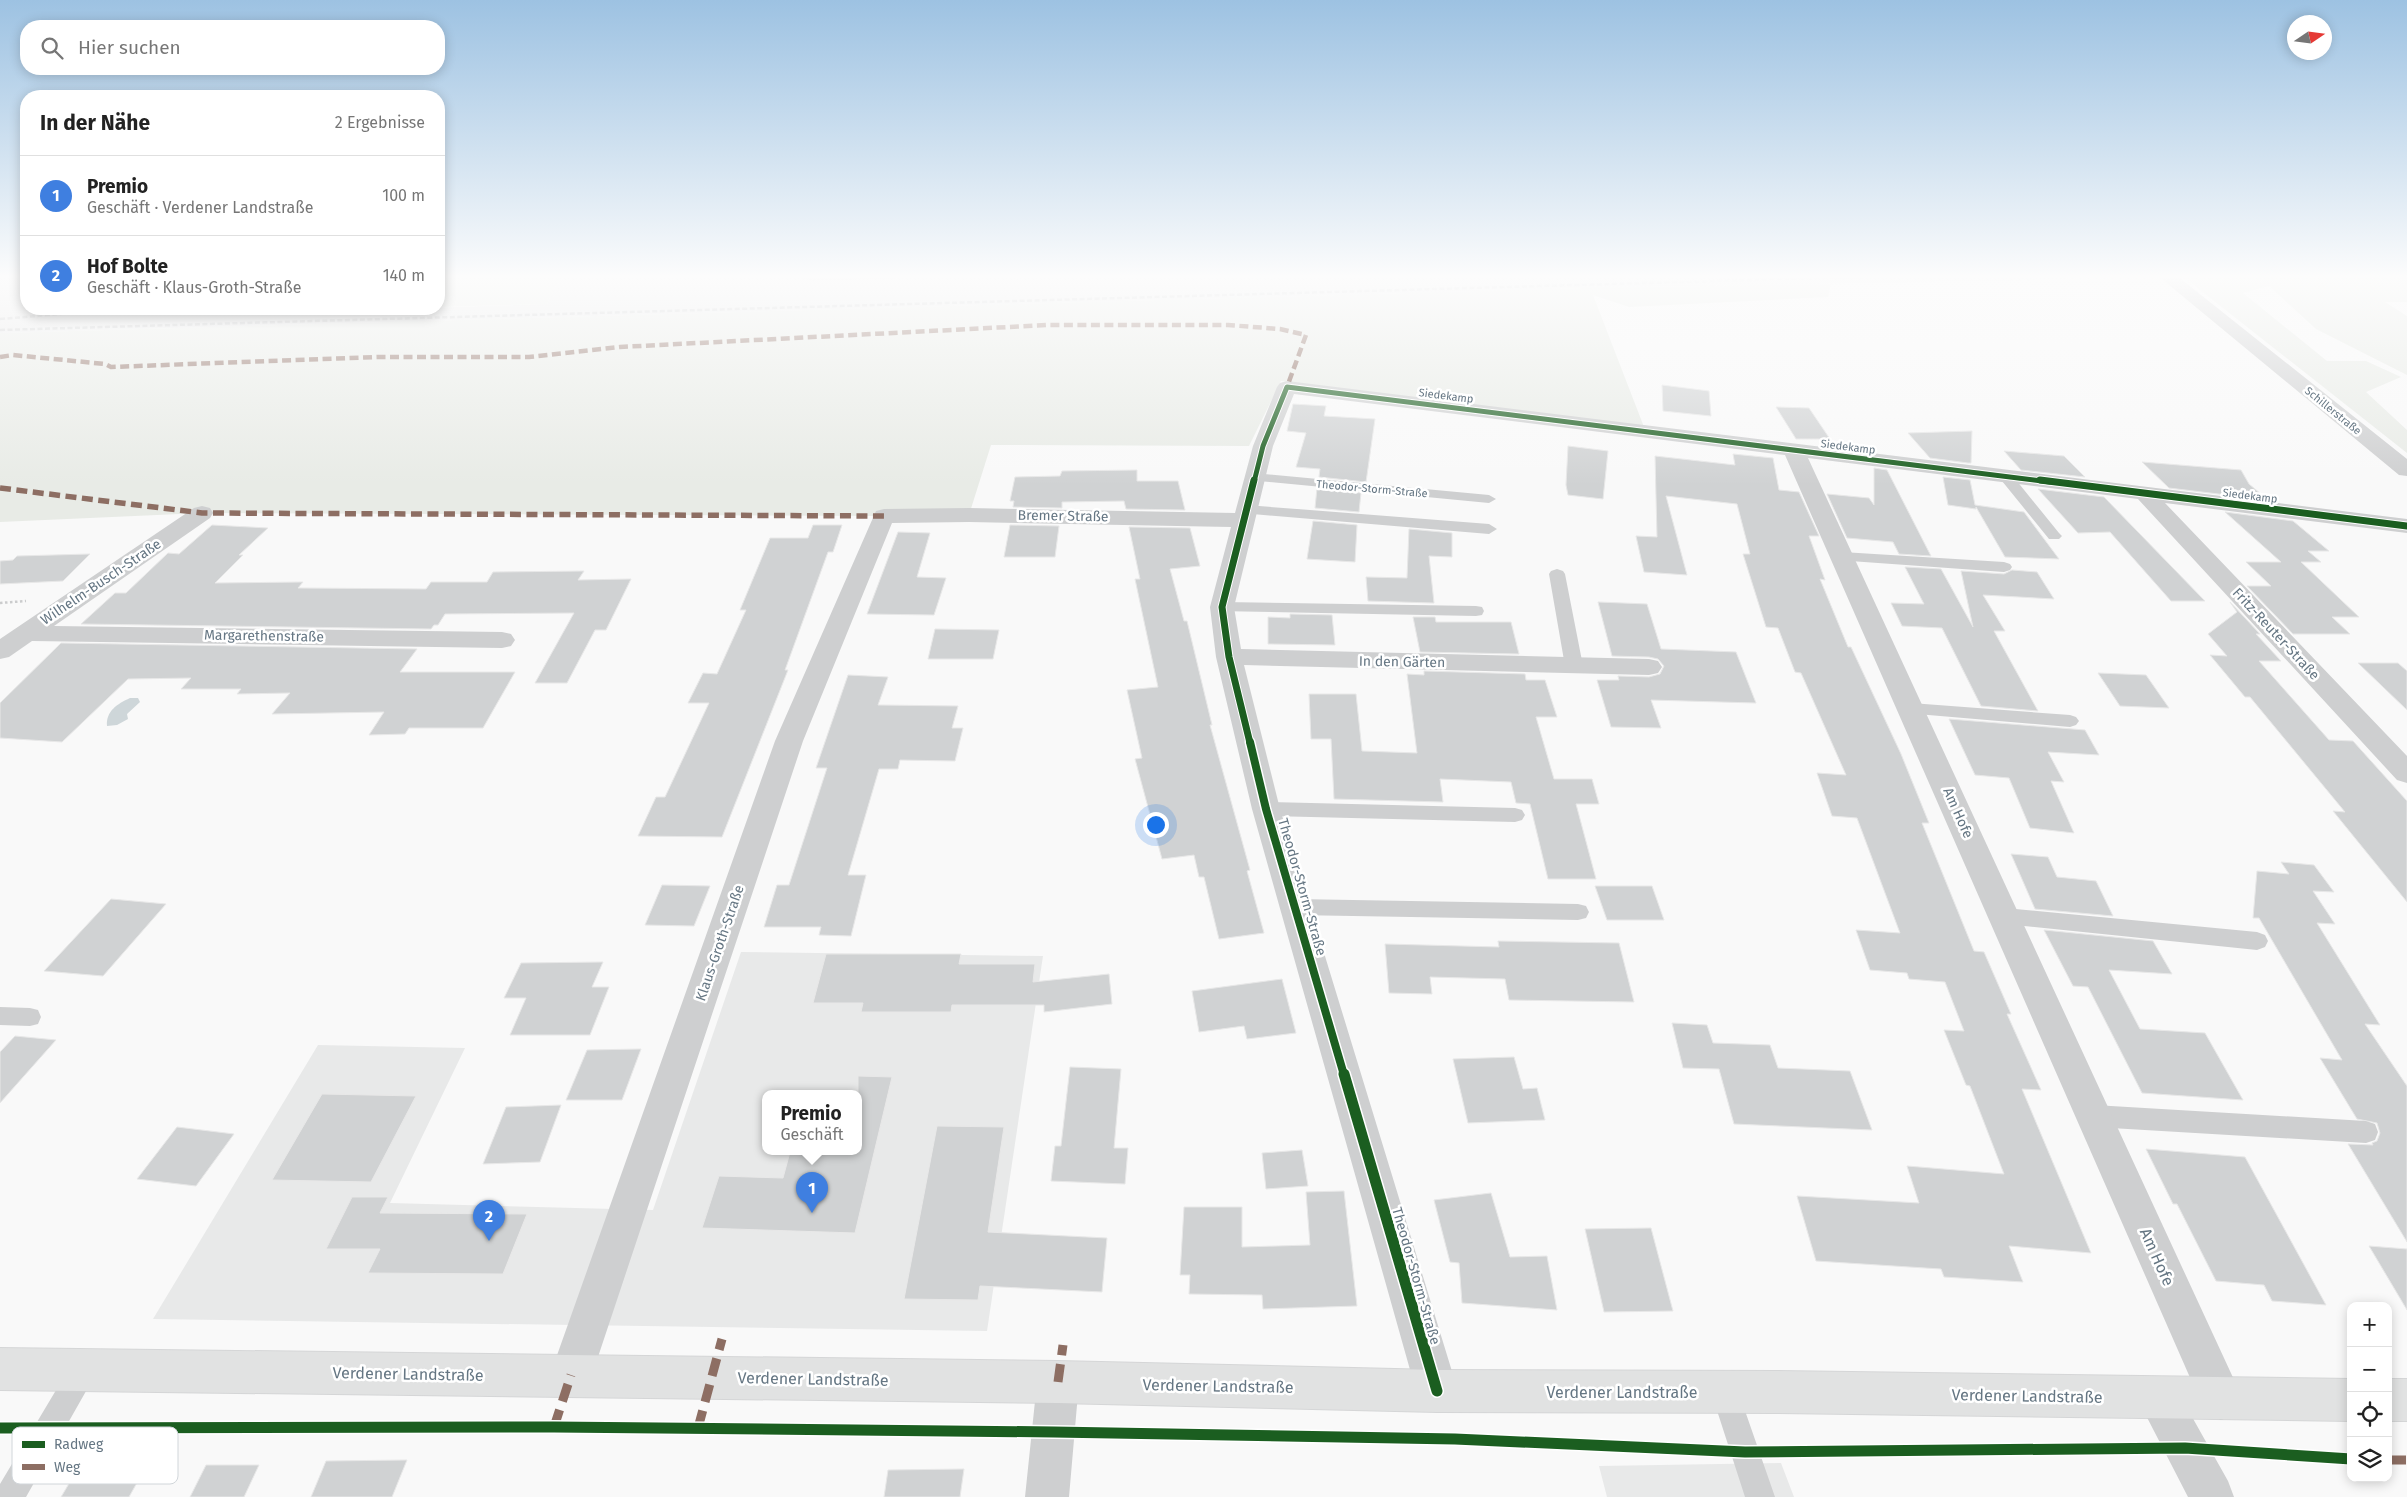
<!DOCTYPE html>
<html lang="de">
<meta charset="utf-8">
<style>
:root{--surface:#fff;--page:#f6f6f6;--text:#222;--muted:#767676;--line:#e0e0e0;--accent:#ea580c}
body{margin:0;font-family:"Fira Sans",sans-serif;background:var(--page);color:var(--text)}
.controls{position:absolute;right:15px;bottom:15px;display:grid;overflow:hidden;border-radius:10px;box-shadow:0 2px 12px #0003}
.controls button{width:45px;height:45px;display:grid;place-items:center;padding:0;border:0;border-bottom:1px solid var(--line);background:var(--surface);color:var(--text);font:25px sans-serif}
.compass{position:absolute;left:2287px;top:15px;width:45px;height:45px;border-radius:50%;background:var(--surface);box-shadow:0 2px 12px #0003;rotate:77deg}
.you{position:absolute;left:1155px;top:824px;width:18px;height:18px;margin:-12px;border:4px solid #fff;border-radius:50%;background:#1a73e8;box-shadow:0 0 0 8px #1a73e833}
.badge{display:grid;place-items:center;width:32px;height:32px;border-radius:50%;background:var(--accent);color:#fff;font-size:16px;font-weight:700}
.pin{position:absolute;translate:-50% -41px;filter:drop-shadow(0 1px 2px #0008)}
.pin::after{content:'';position:absolute;top:26px;width:18px;height:15px;background:inherit;clip-path:polygon(0 0,100% 0,50% 100%)}
.popup{position:absolute;left:762px;top:1090px;width:100px;height:65px;box-sizing:border-box;display:grid;place-content:center;border-radius:10px;background:var(--surface);filter:drop-shadow(0 1px 4px #0005);font-size:16px;white-space:nowrap;color:var(--muted)}
.popup b{font-size:19px;color:var(--text)}
.popup::after{content:'';position:absolute;left:50%;top:100%;margin-left:-10px;border:10px solid transparent;border-top-color:var(--surface)}
.list{margin:0;padding:0;list-style:none}
h2{display:flex;justify-content:space-between;align-items:center;height:65px;margin:0;padding:0 20px;font-size:21px}
h2 small{font-size:16px;font-weight:400;color:var(--muted)}
.list li{display:grid;grid-template-columns:32px 1fr auto;gap:15px;align-items:center;box-sizing:border-box;height:80px;padding:0 20px;border-top:1px solid var(--line)}
.list b{display:block;font-size:19px;white-space:nowrap}
.list p{margin:0;font-size:16px;white-space:nowrap;color:var(--muted)}
.list em{font-size:16px;font-style:normal;color:var(--muted)}
.icon{flex:none;width:28px;height:28px;fill:none;stroke:currentColor;stroke-width:2;stroke-linecap:round;stroke-linejoin:round}
.map{position:relative;flex:none;width:2407px;height:1497px;overflow:hidden}
.search{position:absolute;background:var(--surface);box-shadow:0 2px 12px #0003;left:20px;top:20px;width:425px;height:55px;display:flex;align-items:center;gap:12px;box-sizing:border-box;padding:0 18px;border-radius:20px;color:var(--muted);font-size:19px}
.panel{position:absolute;background:var(--surface);box-shadow:0 2px 12px #0003;left:20px;top:90px;width:425px;height:225px;border-radius:20px}
.map>svg:first-child{display:block}
.built{fill:#e8e9e9;fill-rule:evenodd}
.green{fill:#e8ebe6}
.water{fill:#ced6d9}
.building{fill:#d0d2d3;stroke:#e8e8e8}
.lines{fill:none;stroke-linecap:round;stroke-linejoin:round}
.primary-casing{stroke:#d5d6d7;stroke-width:2}
.path{stroke:#cbcccd;stroke-width:2.5;stroke-dasharray:2.5 2.5;stroke-linecap:butt}
.lane{fill:#cecfd0;fill-rule:evenodd}
.street{fill:#cecfd0;fill-rule:evenodd}
.primary{fill:#e1e2e2;fill-rule:evenodd}
.rail{stroke:#c3c5c6;stroke-width:2.5;stroke-dasharray:5 2.5;stroke-linecap:butt}
.quiet-far2{stroke:#8d6e63;stroke-width:4.5;stroke-dasharray:9 4.5;stroke-linecap:butt}
.quiet-far1{stroke:#8d6e63;stroke-width:5.5;stroke-dasharray:11 5.5;stroke-linecap:butt}
.quiet{stroke:#8d6e63;stroke-width:9;stroke-dasharray:18 9;stroke-linecap:butt}
.cycleway-far3-casing{stroke:#fff;stroke-width:7}
.cycleway-far2-casing{stroke:#fff;stroke-width:9}
.cycleway-far1-casing{stroke:#fff;stroke-width:11}
.cycleway-casing{stroke:#fff;stroke-width:14}
.cycleway-far3{stroke:#1b5e20;stroke-width:5}
.cycleway-far2{stroke:#1b5e20;stroke-width:7}
.cycleway-far1{stroke:#1b5e20;stroke-width:8}
.cycleway{stroke:#1b5e20;stroke-width:11}
.labels{text-anchor:middle;dominant-baseline:central;stroke-width:5;stroke-linejoin:round;paint-order:stroke}
.far-street-label{font-size:11px;fill:#657683;stroke:#fff}
.street-label{font-size:14px;fill:#657683;stroke:#fff}
.near-street-label{font-size:16px;fill:#657683;stroke:#fff}
.key{fill:#fff;stroke:#d1d6da;stroke-width:1}
.key-label{font-size:14px;fill:#657683}
</style>
<div class="map">
<svg width="2407" height="1497" viewBox="0 0 2407 1497">
<rect width="100%" height="100%" fill="#f9f9f9"/>
<path class="built" d="M0,275H26V309H171L126,314L265,313L547,304L561,275H2121L2036,280L1583,288L0,333Z
M741,952L1043,956L987,1331L153,1319L318,1045L465,1048L390,1203L653,1210ZM766,1094H858V1152H766Z
M1781,1463L1794,1497H1607L1599,1466Z"/>
<path class="green" d="M451,275H561L547,304L439,307V277Z
M2257,275H2407V302H2385L2407,316V375L2316,329L2269,286L2243,293L2327,361H2366L2401,377L2366,392L2407,430V453L2185,278Z
M1831,284L1828,297L1629,307L1593,295L1644,427L1281,381L1249,446L991,445L969,515L884,516L202,513L0,522V333L1583,288Z
M171,309H394L265,313L118,314Z"/>
<path class="water" d="M130,698H138L140,702L127,714L128,719L117,725L107,726C106,711 117,704 130,698Z"/>
<path class="building" d="M1662,385L1709,391L1711,416L1663,411Z
M1293,404L1326,406L1324,416L1375,419L1366,482L1319,477L1320,469L1296,467L1306,433L1287,431Z
M1776,407L1809,408L1830,439H1796Z
M1972,431L1971,463H1968L1930,458L1908,433Z
M1568,446L1608,451L1603,499L1568,495L1566,485Z
M2004,451L2064,456L2085,477L2021,470Z
M1733,454L1773,458L1779,490L1799,492L1819,536H1809L1825,580L1820,579L1848,647H1851L1901,754L1929,823H1922L1974,951L1984,952L2011,1014H2007L2041,1090L2022,1089L2091,1253L2009,1246L2023,1282L1944,1277L1941,1269L1816,1261L1797,1196L1919,1203L1907,1166L2004,1174L1970,1086L1966,1085L1944,1030L1964,1031L1945,982L1909,979L1907,973L1870,970L1856,930L1900,933L1857,818L1832,816L1817,773L1846,775L1801,673L1795,672L1778,628L1766,627L1743,554H1750L1737,504L1666,496L1687,575L1644,572L1636,536L1657,537L1655,456L1735,465Z
M2142,462L2241,470L2249,484L2268,500L2169,488Z
M1874,468L1887,470L1931,556L1899,554L1893,542L1847,538L1827,494L1869,498L1874,505Z
M1137,470V481H1178L1185,510L1126,509L1124,501L1062,502V508L1013,507L1014,501H1010L1015,477L1060,476L1062,471Z
M1943,477L1970,480L1975,505L2024,512L2059,559L2005,557L1976,507V509L1948,505Z
M1317,488L1361,493L1359,512L1315,508Z
M2038,489L2104,497L2205,601H2171L2110,532L2078,533Z
M2225,512L2293,521L2329,551H2308L2321,562H2301L2359,617H2332L2350,634H2293L2247,586H2271L2246,562H2281Z
M1313,521L1357,525L1355,562L1307,559Z
M212,525L268,528L239,555H243L215,583L303,582L298,588L426,589L431,582H487L493,572L584,571L578,580L631,579L606,630H595L567,683H535L574,613L445,614L438,625H434L431,629L81,624L115,593H126L168,553L179,554Z
M813,525H842L833,552H828L785,670H788L722,837L638,836L656,797H665L709,703H688L703,673L717,674L746,610H740L770,538H808Z
M1010,525L1059,526L1055,557H1004Z
M1129,527L1190,528L1200,566L1170,569L1184,621H1187L1212,725H1210L1250,870L1247,871L1264,933L1219,939L1204,877H1199L1194,855L1162,859L1135,759L1142,758L1127,690L1158,687L1135,579H1140Z
M1409,529L1452,533V557L1429,556L1434,603L1368,601L1366,577L1407,578Z
M898,532L930,533L917,577L946,578L934,615L867,614Z
M90,554L63,581L0,584V561L13,560L17,556Z
M1905,567L1941,569L1973,627L1961,571L2004,574L2012,570L2037,572L2054,599L1983,595L2005,631H1994L2038,711L1981,706L1942,628L1902,626L1891,603L1924,604Z
M1598,602L1647,604L1661,649L1736,652L1756,703L1651,700L1661,728L1611,727L1597,680H1619L1618,676L1649,677L1660,674L1664,666L1658,659L1649,657L1612,656Z
M2230,602L2260,634H2256L2281,661H2259L2329,740L2353,741L2407,801V902L2333,811L2345,812L2250,697H2245L2210,655L2227,656L2208,634L2237,612Z
M1290,614L1332,615L1335,645L1268,644V617L1290,618Z
M1413,617H1435L1436,622H1511L1519,654L1420,652Z
M935,629L999,630L993,659H928Z
M61,643L417,649L400,672H515L483,728H409L405,734L369,735L384,712L272,714L290,693L237,694L241,689H181L191,678L128,679L62,742L0,738V703Z
M2358,663H2398L2407,671V710Z
M1424,671L1525,674L1526,680H1545L1557,717H1536L1554,779H1592L1599,804H1576L1596,879H1548L1530,804L1516,803L1511,782L1440,779L1443,802L1334,799L1331,739H1311L1309,694H1356L1362,751L1417,753L1407,674L1424,675Z
M2098,673L2146,675L2169,708L2120,706Z
M848,675L888,677L878,705L958,706L952,728H963L955,761L900,760L898,769H879L848,875H866L851,936L819,935L821,927H764L777,885H789L827,768H816Z
M1949,719L2085,730L2099,755L2048,752L2064,782L2051,781L2074,833L2030,828L2009,778L1975,775Z
M2011,854L2048,857L2057,877L2096,881L2113,916L2035,909Z
M2281,862L2314,865L2334,892L2313,891L2335,924L2317,923L2380,1025L2365,1024L2407,1086V1242L2348,1144L2373,1145L2372,1143L2377,1141L2380,1133L2377,1123L2357,1119L2320,1058L2342,1060L2259,918H2253L2257,871L2289,874Z
M662,885L710,886L694,926L645,925Z
M1595,886H1652L1664,920H1607Z
M111,899L166,904L103,976L44,971Z
M2044,930L2153,941L2172,974L2109,970L2140,1029L2205,1033L2243,1100L2142,1093L2088,987L2073,986Z
M1498,941L1619,943L1634,1002L1509,1000L1505,979L1430,977L1432,994L1389,993L1385,944L1499,947Z
M826,954H961L959,964H1035L1033,982L1109,974L1112,1004L1044,1012V1005H952L951,1012H861L863,1003H813Z
M603,962L592,987H609L590,1035H510L526,998H504L521,963Z
M1282,979L1296,1033L1247,1039L1244,1026L1199,1032L1192,991Z
M1672,1023L1707,1025L1713,1043L1770,1045L1778,1068L1850,1071L1872,1130L1734,1124L1719,1069L1683,1068Z
M15,1036L56,1040L0,1103V1052Z
M641,1049L622,1100H566L587,1050Z
M1514,1057L1523,1089L1537,1088L1545,1120L1468,1123L1453,1059Z
M1070,1067L1121,1069L1114,1148H1128L1125,1184L1051,1181L1055,1146H1061Z
M858,1076L892,1077L855,1233L702,1228L719,1176L783,1178L790,1152H858Z
M322,1094L416,1096L371,1182L272,1180Z
M561,1105L540,1162L483,1164L506,1107Z
M937,1126L1004,1127L988,1232L1107,1238L1102,1292L980,1286L978,1300L904,1299Z
M177,1127L234,1134L196,1186L137,1179Z
M2146,1149L2245,1157L2326,1305L2272,1301L2264,1285L2216,1281L2177,1204H2173Z
M1302,1150L1308,1186L1266,1189L1262,1153Z
M1344,1191L1357,1306L1263,1309L1262,1295L1189,1294L1190,1275H1180L1184,1207H1242V1247L1310,1245L1306,1192Z
M1491,1193L1510,1257L1547,1256L1557,1310L1462,1303L1459,1263L1450,1262L1434,1200Z
M352,1197H388L380,1213L527,1214L503,1274L368,1273L380,1249H326Z
M1651,1228L1673,1311L1604,1312L1585,1229Z
M2369,1246L2407,1249V1310Z
M407,1460L392,1497H311L326,1461Z
M80,1465H147L129,1497H61Z
M206,1465H259L244,1497H190Z
M964,1469L960,1497H884L888,1470Z"/>
<g class="lines">
<defs>
<path id="primary" d="M0,1348L1058,1361L1437,1370L1778,1371L2351,1379V1421L1778,1413L1437,1412L1058,1403L0,1390Z
M2388,1379H2407V1421H2388Z"/>
</defs>
<use href="#primary" class="primary-casing"/>
<path class="path" d="M0,603L26,601"/>
<path class="lane" d="M797,275H906L901,278L812,281Z
M1254,473L1489,495L1496,499L1489,503L1249,480L1247,477L1249,474Z
M2007,474L2012,475L2059,533L2062,536L2059,539H2049L2002,481L2000,478Z
M1246,505L1489,524L1497,529L1489,534L1241,513L1238,510L1241,507Z
M1842,552L2004,562L2010,564L2012,567L2010,570L2004,572L1836,560L1834,557L1836,554Z
M1557,569L1563,571L1565,574L1583,666L1580,670H1568L1565,666L1549,574L1551,571Z
M1222,602L1476,606L1482,607L1484,611L1482,615L1476,616L1216,611L1214,607L1216,603Z
M1911,703L2070,715L2076,717L2079,721L2076,725L2070,727L1905,713L1902,709L1905,705Z
M1266,802L1515,808L1522,810L1525,815L1522,820L1515,822L1266,816L1259,814L1256,809L1259,804Z
M1295,899L1578,904L1586,906L1589,912L1586,918L1578,920L1295,915L1288,913L1284,907L1288,901Z
M2005,908L2257,932L2265,935L2268,941L2265,947L2257,950L2005,924L1997,922L1994,916L1997,910Z
M0,1007L30,1008L38,1010L41,1017L38,1024L30,1026L0,1025Z
M2094,1105L2366,1121L2375,1124L2378,1132L2375,1140L2366,1143L2094,1127L2085,1124L2082,1116L2085,1108Z
M84,1356L94,1360L98,1370L26,1497H0V1484L74,1360Z
M1725,1378L1735,1382L1775,1497H1745L1711,1392L1715,1382Z"/>
<path class="street" d="M2157,275H2176L2407,459V476L2399,475Z
M1287,381L2407,519V533L2165,503L2407,756V783L2397,780L2138,499L1808,458L2236,1384L2242,1399L2236,1414L2221,1420L2206,1414L1785,455L1294,394L1273,446L1234,607L1241,649L1649,659L1658,661L1662,667L1658,673L1649,675L1244,665L1280,809L1458,1391L1452,1406L1437,1412L1422,1406L1416,1391L1252,809L1216,657L1210,607L1231,527L969,522L892,523L803,741L592,1375L586,1390L571,1396L556,1390L550,1375L775,741L876,511L884,509L969,508L1235,513L1253,446L1277,387L1280,383Z
M202,506L210,508L213,513L210,518L54,626L502,632L511,634L515,640L511,646L502,648L32,641L9,657L0,659V639L194,508Z
M1058,1361L1073,1367L1079,1382L1069,1497H1025L1037,1382L1043,1367Z
M2158,1377L2173,1383L2228,1481L2234,1497H2188L2137,1398L2143,1383Z"/>
<use href="#primary" class="primary"/>
<path class="rail" d="M0,319L123,309
M0,330L1925,275"/>
<path class="quiet-far2" d="M0,357L13,355L105,364L111,367L377,357H529L620,347L1047,325H1228L1280,329L1306,335L1287,387"/>
<path class="quiet-far1" d="M0,488L202,513L884,516"/>
<path class="quiet" d="M1058,1382L1063,1345
M554,1427L571,1375
M698,1428L722,1339
M2388,1460H2407"/>
<defs>
<path id="cycleway-far3" d="M1254,482L1263,446L1287,387L2050,482"/>
<path id="cycleway-far2" d="M2040,480L2407,526
M1250,743L1229,657L1222,607L1254,480"/>
<path id="cycleway-far1" d="M1250,742L1266,809L1344,1075"/>
<path id="cycleway" d="M1344,1074L1437,1391
M0,1428L554,1427L1054,1432L1455,1439L1745,1452L2185,1448L2351,1459"/>
</defs>
<use href="#cycleway-far3" class="cycleway-far3-casing"/>
<use href="#cycleway-far2" class="cycleway-far2-casing"/>
<use href="#cycleway-far1" class="cycleway-far1-casing"/>
<use href="#cycleway" class="cycleway-casing"/>
<use href="#cycleway-far3" class="cycleway-far3"/>
<use href="#cycleway-far2" class="cycleway-far2"/>
<use href="#cycleway-far1" class="cycleway-far1"/>
<use href="#cycleway" class="cycleway"/>
</g>
<linearGradient id="sky" x2="0" y2="1"><stop stop-color="#9dc2e2"/><stop offset="0.57" stop-color="#fcfcfc"/><stop offset="1" stop-color="#fcfcfc" stop-opacity="0"/></linearGradient>
<rect width="2407" height="485" fill="url(#sky)"/>
<g class="labels">
<g class="far-street-label">
<text transform="translate(1446 396) rotate(7)">Siedekamp</text>
<text transform="translate(2333 411) rotate(39)">Schillerstraße</text>
<text transform="translate(1848 447) rotate(7)">Siedekamp</text>
<text transform="translate(1372 489) rotate(5)">Theodor-Storm-Straße</text>
<text transform="translate(2250 496) rotate(7)">Siedekamp</text>
</g>
<g class="street-label">
<text transform="translate(1063 516) rotate(1)">Bremer Straße</text>
<text transform="translate(101 582) rotate(-34)">Wilhelm-Busch-Straße</text>
<text transform="translate(2276 634) rotate(47)">Fritz-Reuter-Straße</text>
<text transform="translate(264 636) rotate(1)">Margarethenstraße</text>
<text transform="translate(1402 662) rotate(1)">In den Gärten</text>
<text transform="translate(1958 813) rotate(66)">Am Hofe</text>
<text transform="translate(1302 887) rotate(74)">Theodor-Storm-Straße</text>
<text transform="translate(720 943) rotate(-71)">Klaus-Groth-Straße</text>
<text transform="translate(1416 1276) rotate(74)">Theodor-Storm-Straße</text>
</g>
<g class="near-street-label">
<text transform="translate(2157 1257) rotate(66)">Am Hofe</text>
<text transform="translate(408 1374) rotate(1)">Verdener Landstraße</text>
<text transform="translate(813 1379) rotate(1)">Verdener Landstraße</text>
<text transform="translate(1218 1386) rotate(1)">Verdener Landstraße</text>
<text x="1622" y="1392">Verdener Landstraße</text>
<text transform="translate(2027 1396) rotate(1)">Verdener Landstraße</text>
</g>
</g>
<rect x="12" y="1427" width="166" height="57" rx="8" class="key"/>
<rect x="22" y="1441" width="23" height="7" fill="#1b5e20"/>
<rect x="22" y="1464" width="23" height="6" fill="#8d6e63"/>
<g class="key-label">
<text x="54" y="1449">Radweg</text>
<text x="54" y="1472">Weg</text>
</g>
</svg>
<div class="controls">
<button>+</button>
<button>−</button>
<button><svg class="icon" aria-label="locate" viewBox="0 0 24 24"><circle cx="12" cy="12" r="6"/><path d="M12 2v4M12 18v4M2 12h4M18 12h4"/></svg></button>
<button><svg class="icon" aria-label="layers" viewBox="0 0 24 24"><path d="M12 4l9 5-9 5-9-5zM3 14l9 5 9-5"/></svg></button>
</div>
<svg class="compass" viewBox="-18 -18 36 36"><path d="M0-13l5 13h-10z" fill="#e53935"/><path d="M0 13l5-13h-10z" fill="#767676"/></svg>
<div class="you"></div>
<div class="pin badge" style="left:812px;top:1213px;background:#3f7fe0">1</div>
<div class="popup"><b>Premio</b>Geschäft</div>
<div class="pin badge" style="left:489px;top:1241px;background:#3f7fe0">2</div>
<div class="search"><svg class="icon" aria-label="search" viewBox="0 0 24 24"><circle cx="10" cy="10" r="6"/><path d="M15 15l6 6"/></svg>Hier suchen</div>
<section class="panel">
<h2>In der Nähe<small>2 Ergebnisse</small></h2>
<ul class="list">
<li><span class="badge" style="background:#3f7fe0">1</span><div><b>Premio</b><p>Geschäft · Verdener Landstraße</p></div><em>100 m</em></li>
<li><span class="badge" style="background:#3f7fe0">2</span><div><b>Hof Bolte</b><p>Geschäft · Klaus-Groth-Straße</p></div><em>140 m</em></li>
</ul>
</section>
</div>
